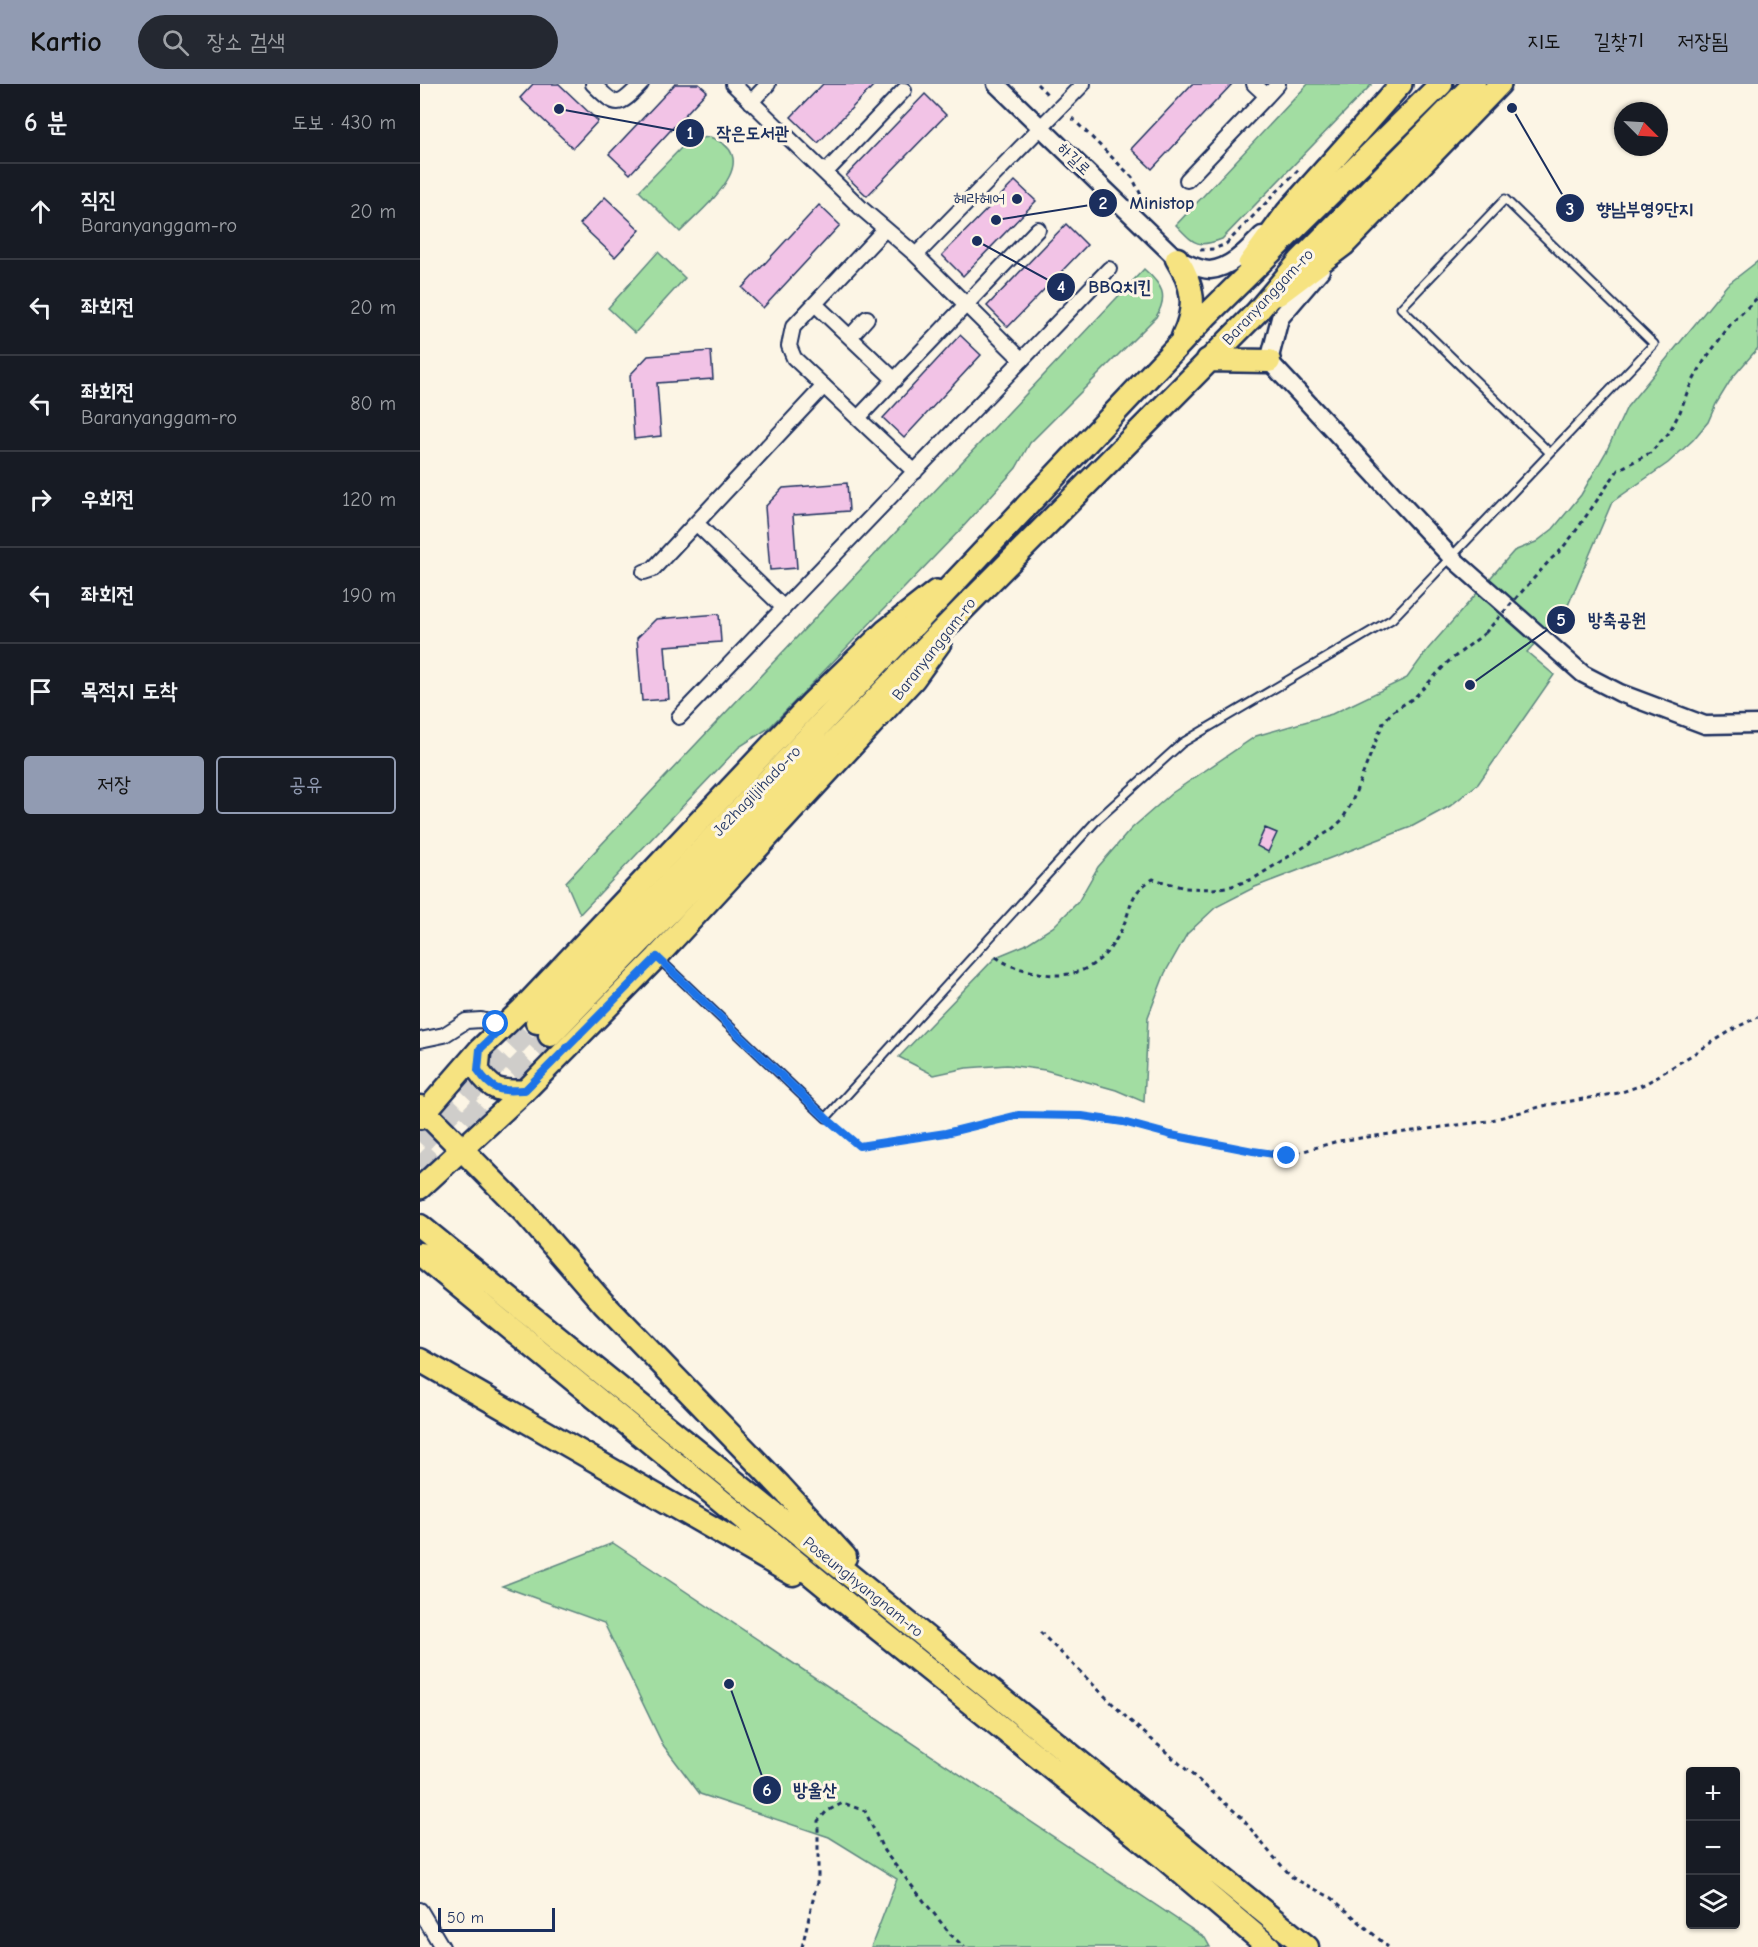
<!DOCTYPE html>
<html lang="ko">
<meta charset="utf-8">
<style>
:root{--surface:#171b24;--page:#242831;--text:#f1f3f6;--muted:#9ea1a6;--line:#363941;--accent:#919bb2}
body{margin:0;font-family:"Comic Neue","Poor Story",sans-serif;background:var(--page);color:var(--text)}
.controls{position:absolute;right:18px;bottom:18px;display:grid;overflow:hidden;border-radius:6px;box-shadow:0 2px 4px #0004}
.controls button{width:54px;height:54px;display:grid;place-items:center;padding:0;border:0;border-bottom:2px solid var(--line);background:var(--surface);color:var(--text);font:30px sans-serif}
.compass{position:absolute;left:1194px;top:18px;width:54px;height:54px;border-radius:50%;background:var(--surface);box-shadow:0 2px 4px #0004;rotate:114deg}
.scale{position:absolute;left:18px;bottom:15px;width:117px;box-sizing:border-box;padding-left:6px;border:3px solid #1b2f5e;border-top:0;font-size:16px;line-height:21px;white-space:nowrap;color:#1b2f5e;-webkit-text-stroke:4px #fcf5e5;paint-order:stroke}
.stop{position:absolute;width:18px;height:18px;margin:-14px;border:4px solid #1a73e8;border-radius:50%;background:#fff}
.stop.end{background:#1a73e8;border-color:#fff;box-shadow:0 2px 6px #0008}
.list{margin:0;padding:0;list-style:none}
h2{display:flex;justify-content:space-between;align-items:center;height:78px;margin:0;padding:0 24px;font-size:26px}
h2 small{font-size:20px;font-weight:400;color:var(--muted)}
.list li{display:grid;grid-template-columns:39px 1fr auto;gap:18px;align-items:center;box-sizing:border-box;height:96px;padding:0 24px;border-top:2px solid var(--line)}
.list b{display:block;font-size:22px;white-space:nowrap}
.list p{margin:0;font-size:20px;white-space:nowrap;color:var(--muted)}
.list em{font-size:20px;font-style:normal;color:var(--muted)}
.actions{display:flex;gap:12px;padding:18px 24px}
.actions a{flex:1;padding:14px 0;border:2px solid var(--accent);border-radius:6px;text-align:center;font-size:21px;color:var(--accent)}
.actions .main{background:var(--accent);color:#111}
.icon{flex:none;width:33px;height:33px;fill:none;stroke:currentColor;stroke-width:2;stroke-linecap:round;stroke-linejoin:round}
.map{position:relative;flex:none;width:1338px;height:1863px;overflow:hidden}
header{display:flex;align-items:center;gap:36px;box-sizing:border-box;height:84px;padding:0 30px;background:var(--accent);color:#111}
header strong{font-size:28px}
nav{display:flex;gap:33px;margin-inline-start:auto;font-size:21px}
.search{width:420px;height:54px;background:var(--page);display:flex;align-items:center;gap:15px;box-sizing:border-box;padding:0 21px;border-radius:33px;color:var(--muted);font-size:22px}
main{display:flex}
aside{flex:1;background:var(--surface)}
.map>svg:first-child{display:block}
.green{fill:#a2dda2;stroke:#5e8680;stroke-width:1.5}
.building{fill:#f2c3e6;stroke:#1b2f5e;stroke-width:1.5}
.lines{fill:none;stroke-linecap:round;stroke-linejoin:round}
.trunk-tunnel{stroke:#cfcdca;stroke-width:22;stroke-dasharray:22 11;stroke-linecap:butt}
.service-casing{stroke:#1b2f5e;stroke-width:11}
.minor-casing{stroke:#1b2f5e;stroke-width:18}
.tertiary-casing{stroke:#1b2f5e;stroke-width:21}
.primary-casing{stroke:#1b2f5e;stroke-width:26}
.trunk-casing{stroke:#1b2f5e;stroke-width:27}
.path{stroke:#1b2f5e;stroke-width:3;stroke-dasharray:4.5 4.5;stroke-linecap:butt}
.service{stroke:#fcf5e5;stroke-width:7}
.minor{stroke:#fcf5e5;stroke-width:14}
.tertiary{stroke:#fcf5e5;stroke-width:16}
.primary{stroke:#f6e381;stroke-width:21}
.trunk{stroke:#f6e381;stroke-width:22}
.path-bridge{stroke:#1b2f5e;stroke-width:3;stroke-dasharray:4.5 4.5;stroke-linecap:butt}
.route{stroke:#1a73e8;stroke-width:8}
.poi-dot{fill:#1b2f5e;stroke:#fcf5e5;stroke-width:2}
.labels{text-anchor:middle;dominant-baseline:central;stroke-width:6;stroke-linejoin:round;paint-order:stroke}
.street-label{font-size:16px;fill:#1b2f5e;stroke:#fcf5e5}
.poi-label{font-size:16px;fill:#1b2f5e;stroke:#fcf5e5;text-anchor:end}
.leader{fill:none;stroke:#1b2f5e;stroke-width:2}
.callout-dot{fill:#1b2f5e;stroke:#fcf5e5;stroke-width:2}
.mark-label{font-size:18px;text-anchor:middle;font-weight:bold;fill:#fff}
.callout-label{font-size:18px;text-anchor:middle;font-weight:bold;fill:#1b2f5e;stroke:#fcf5e5;stroke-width:6;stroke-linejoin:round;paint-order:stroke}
</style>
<header>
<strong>Kartio</strong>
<div class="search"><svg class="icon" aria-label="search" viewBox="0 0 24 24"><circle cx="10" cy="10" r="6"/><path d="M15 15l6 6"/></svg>장소 검색</div>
<nav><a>지도</a><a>길찾기</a><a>저장됨</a></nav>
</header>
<main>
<aside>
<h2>6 분<small>도보 · 430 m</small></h2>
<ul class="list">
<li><svg class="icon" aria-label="ahead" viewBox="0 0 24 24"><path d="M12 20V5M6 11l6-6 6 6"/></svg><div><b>직진</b><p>Baranyanggam-ro</p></div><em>20 m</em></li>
<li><svg class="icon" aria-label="left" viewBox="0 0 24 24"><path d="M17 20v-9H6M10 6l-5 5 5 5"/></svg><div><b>좌회전</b></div><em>20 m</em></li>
<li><svg class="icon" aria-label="left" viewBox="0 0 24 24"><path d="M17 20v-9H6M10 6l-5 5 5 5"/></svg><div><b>좌회전</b><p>Baranyanggam-ro</p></div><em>80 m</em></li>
<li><svg class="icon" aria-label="right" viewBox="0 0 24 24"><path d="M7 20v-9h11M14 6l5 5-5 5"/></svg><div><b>우회전</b></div><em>120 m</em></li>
<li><svg class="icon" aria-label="left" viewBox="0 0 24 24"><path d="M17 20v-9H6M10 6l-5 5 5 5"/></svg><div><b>좌회전</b></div><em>190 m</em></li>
<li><svg class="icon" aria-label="arrive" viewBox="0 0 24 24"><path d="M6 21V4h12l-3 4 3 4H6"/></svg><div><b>목적지 도착</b></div></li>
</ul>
<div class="actions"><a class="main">저장</a><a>공유</a></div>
</aside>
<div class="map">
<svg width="1338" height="1863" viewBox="0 0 1338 1863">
<rect width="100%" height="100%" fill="#fcf5e5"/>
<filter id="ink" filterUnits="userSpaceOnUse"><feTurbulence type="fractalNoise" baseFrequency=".0167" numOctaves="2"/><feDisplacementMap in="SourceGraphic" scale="12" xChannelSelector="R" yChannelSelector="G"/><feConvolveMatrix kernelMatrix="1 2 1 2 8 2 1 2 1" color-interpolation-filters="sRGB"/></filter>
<g filter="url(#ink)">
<path class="green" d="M888,0H952L802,155C776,165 774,159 756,141Z
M290,53C348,74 282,125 260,148L219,107L262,63L274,55Z
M238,168L265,194L215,249L188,224Z
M1338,177V264L1312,294L1296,320L1288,338L1273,356L1248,379L1192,418L1146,526L1107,568L1134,591L1058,700L1030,722L991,743L835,803L796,823L767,850L745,889L728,933L724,1018L696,1006L625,986L587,981L546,984L514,991L479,973L576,873L605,861L633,843L658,818L678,783L711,745L752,709L836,652L912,630L987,594L1008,565L1094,467L1116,458L1133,445L1161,411L1186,368L1207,323L1307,201Z
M724,185C742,201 749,211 736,233L610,359L596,384L543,443L349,644L319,663L160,830L146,798Z
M193,1459L785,1854L790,1863H451L477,1795L409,1753L280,1710L243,1661L184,1539L82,1502Z"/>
<path class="building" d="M113,0H139L178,37L153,64L100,14Z
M255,0H279L287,7L210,90L189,70Z
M403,0H455L398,59L371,33Z
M772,0H812L732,85L711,65Z
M505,10L526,31L447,112L426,92Z
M595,97L616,117L543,192L522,171Z
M185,113L220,146L195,173L160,140Z
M399,121L420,141L343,224L322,204Z
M646,140L667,161L588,243L567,222Z
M540,251L561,271L484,354L463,334Z
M291,267L293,295L237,299L241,352L214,355L210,291L228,272Z
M427,399L429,427L373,431L377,484L350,486L345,423L363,404Z
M299,530L301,558L245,562L249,615L222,617L217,554L236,535Z
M845,744L857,749L848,768L837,762Z"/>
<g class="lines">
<path class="trunk-tunnel" d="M0,1059L117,938
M0,1085L130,951"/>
<defs>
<path id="service" d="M239,875L406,1034L677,736L762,659L972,535L1234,260L1085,115L981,224L1130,369"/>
<path id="minor" d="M173,0C197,23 197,25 221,0
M313,0L441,124L496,171L663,0
M834,0L847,12L858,0
M331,18L348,0
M405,89L484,6
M767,96L847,12
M465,145L373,243L369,262L374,274L495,388
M496,171L602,276
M395,220L475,296
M430,253L447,234
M438,334L618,145
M224,488L233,485L276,439
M364,524L276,439L404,302
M259,633L689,185
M0,956L24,951L46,937L61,936L76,940L81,945
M0,1826L22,1863"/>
<path id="tertiary" d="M576,0L757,175C767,179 779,186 790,186C811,184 828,165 842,151
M901,186L860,234L849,277L1031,473L1163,590L1200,609L1285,641L1338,640"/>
<path id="primary" d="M829,180L867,128L981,0
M858,211L924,161L1080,0
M60,965L58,986C73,1008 79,1007 105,1007
M0,1034L60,965L102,925L392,618L465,547L516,507
M0,1104L105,1007L237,873L494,595L520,559"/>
<path id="trunk" d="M757,175C774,202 777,223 763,253
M788,276L849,277
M117,938L345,699L786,232L1021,0
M130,951L544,524L837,228L880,177L1054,0
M0,1023L105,1129L183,1219L360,1402L425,1473
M0,1142L887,1863
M0,1170L431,1523L744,1774L849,1863
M0,1276L373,1490"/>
</defs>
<use href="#service" class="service-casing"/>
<use href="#minor" class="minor-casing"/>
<use href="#tertiary" class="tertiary-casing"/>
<use href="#primary" class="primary-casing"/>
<use href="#trunk" class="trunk-casing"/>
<path class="path" d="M617,0L629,12
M652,34L712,93L727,123
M780,166L794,165L806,160L879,85
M1131,475L1140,467L1153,451L1198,386L1230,369L1248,350L1260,328L1268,306L1284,277L1310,241L1338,213
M576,873C591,884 605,886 624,890C663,896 689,875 704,840C713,818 710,809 733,795L765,804L793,805L812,802L833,795L911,746L922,736L931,720L963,639L972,628L995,613L1028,578L1065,549
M415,1041L439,1062L526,1049L599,1031L662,1032L703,1038L751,1051L833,1067L867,1072L918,1057L1068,1037L1127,1021L1199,1009L1225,1000L1317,943L1338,933
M620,1548L707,1634L821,1733L851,1770L873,1794L912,1814L968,1863
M382,1863L398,1794V1737L407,1727L423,1719L445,1727L464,1767L531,1851L544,1863"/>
<use href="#service" class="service"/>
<use href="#minor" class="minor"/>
<use href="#tertiary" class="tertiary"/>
<use href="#primary" class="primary"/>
<use href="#trunk" class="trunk"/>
<path class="path-bridge" d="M1065,549L1131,475"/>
</g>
</g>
<g class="lines" filter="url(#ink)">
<path class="route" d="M76,940L81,945L60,965L58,986C73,1008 79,1007 105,1006L237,873L406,1034L439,1062L526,1049L599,1031L662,1032L703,1038L751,1051L833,1067L867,1072"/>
</g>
<circle class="poi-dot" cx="597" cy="115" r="6"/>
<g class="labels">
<g class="street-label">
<text transform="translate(654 75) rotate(44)">하길로</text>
<text transform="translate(848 213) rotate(-47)">Baranyanggam-ro</text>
<text transform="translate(514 565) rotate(-52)">Baranyanggam-ro</text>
<text transform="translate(337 707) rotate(-46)">Je2hagiljihado-ro</text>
<text transform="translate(443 1503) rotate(39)">Poseunghyangnam-ro</text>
</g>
<g class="poi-label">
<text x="585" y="115">헤라헤어</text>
</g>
</g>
<path class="leader" d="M139 25L270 49M576 136L683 119M1092 24L1150 124M557 157L641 203M1050 601L1141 536M309 1600L347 1706"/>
<g class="callout-dot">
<circle cx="139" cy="25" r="6"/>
<circle cx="576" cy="136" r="6"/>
<circle cx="1092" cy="24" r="6"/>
<circle cx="557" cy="157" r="6"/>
<circle cx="1050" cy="601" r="6"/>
<circle cx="309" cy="1600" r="6"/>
<circle cx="270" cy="49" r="15"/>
<circle cx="683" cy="119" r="15"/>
<circle cx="1150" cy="124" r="15"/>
<circle cx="641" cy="203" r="15"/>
<circle cx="1141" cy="536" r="15"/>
<circle cx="347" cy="1706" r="15"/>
</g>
<g class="mark-label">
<text x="270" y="55">1</text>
<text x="683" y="125">2</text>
<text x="1150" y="131">3</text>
<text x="641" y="209">4</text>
<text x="1141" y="542">5</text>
<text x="347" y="1712">6</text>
</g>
<g class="callout-label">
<text x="333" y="55">작은도서관</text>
<text x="742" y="125">Ministop</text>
<text x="1225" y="131">향남부영9단지</text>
<text x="700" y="209">BBQ치킨</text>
<text x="1197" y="542">방축공원</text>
<text x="395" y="1712">방울산</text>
</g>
</svg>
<div class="controls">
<button>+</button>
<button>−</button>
<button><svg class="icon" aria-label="layers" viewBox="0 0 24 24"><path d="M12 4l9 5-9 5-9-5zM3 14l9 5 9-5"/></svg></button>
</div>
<svg class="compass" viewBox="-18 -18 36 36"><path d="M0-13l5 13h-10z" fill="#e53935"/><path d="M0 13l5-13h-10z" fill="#9ea1a6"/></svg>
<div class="scale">50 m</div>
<div class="stop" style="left:76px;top:940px"></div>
<div class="stop end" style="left:867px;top:1072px"></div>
</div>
</main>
